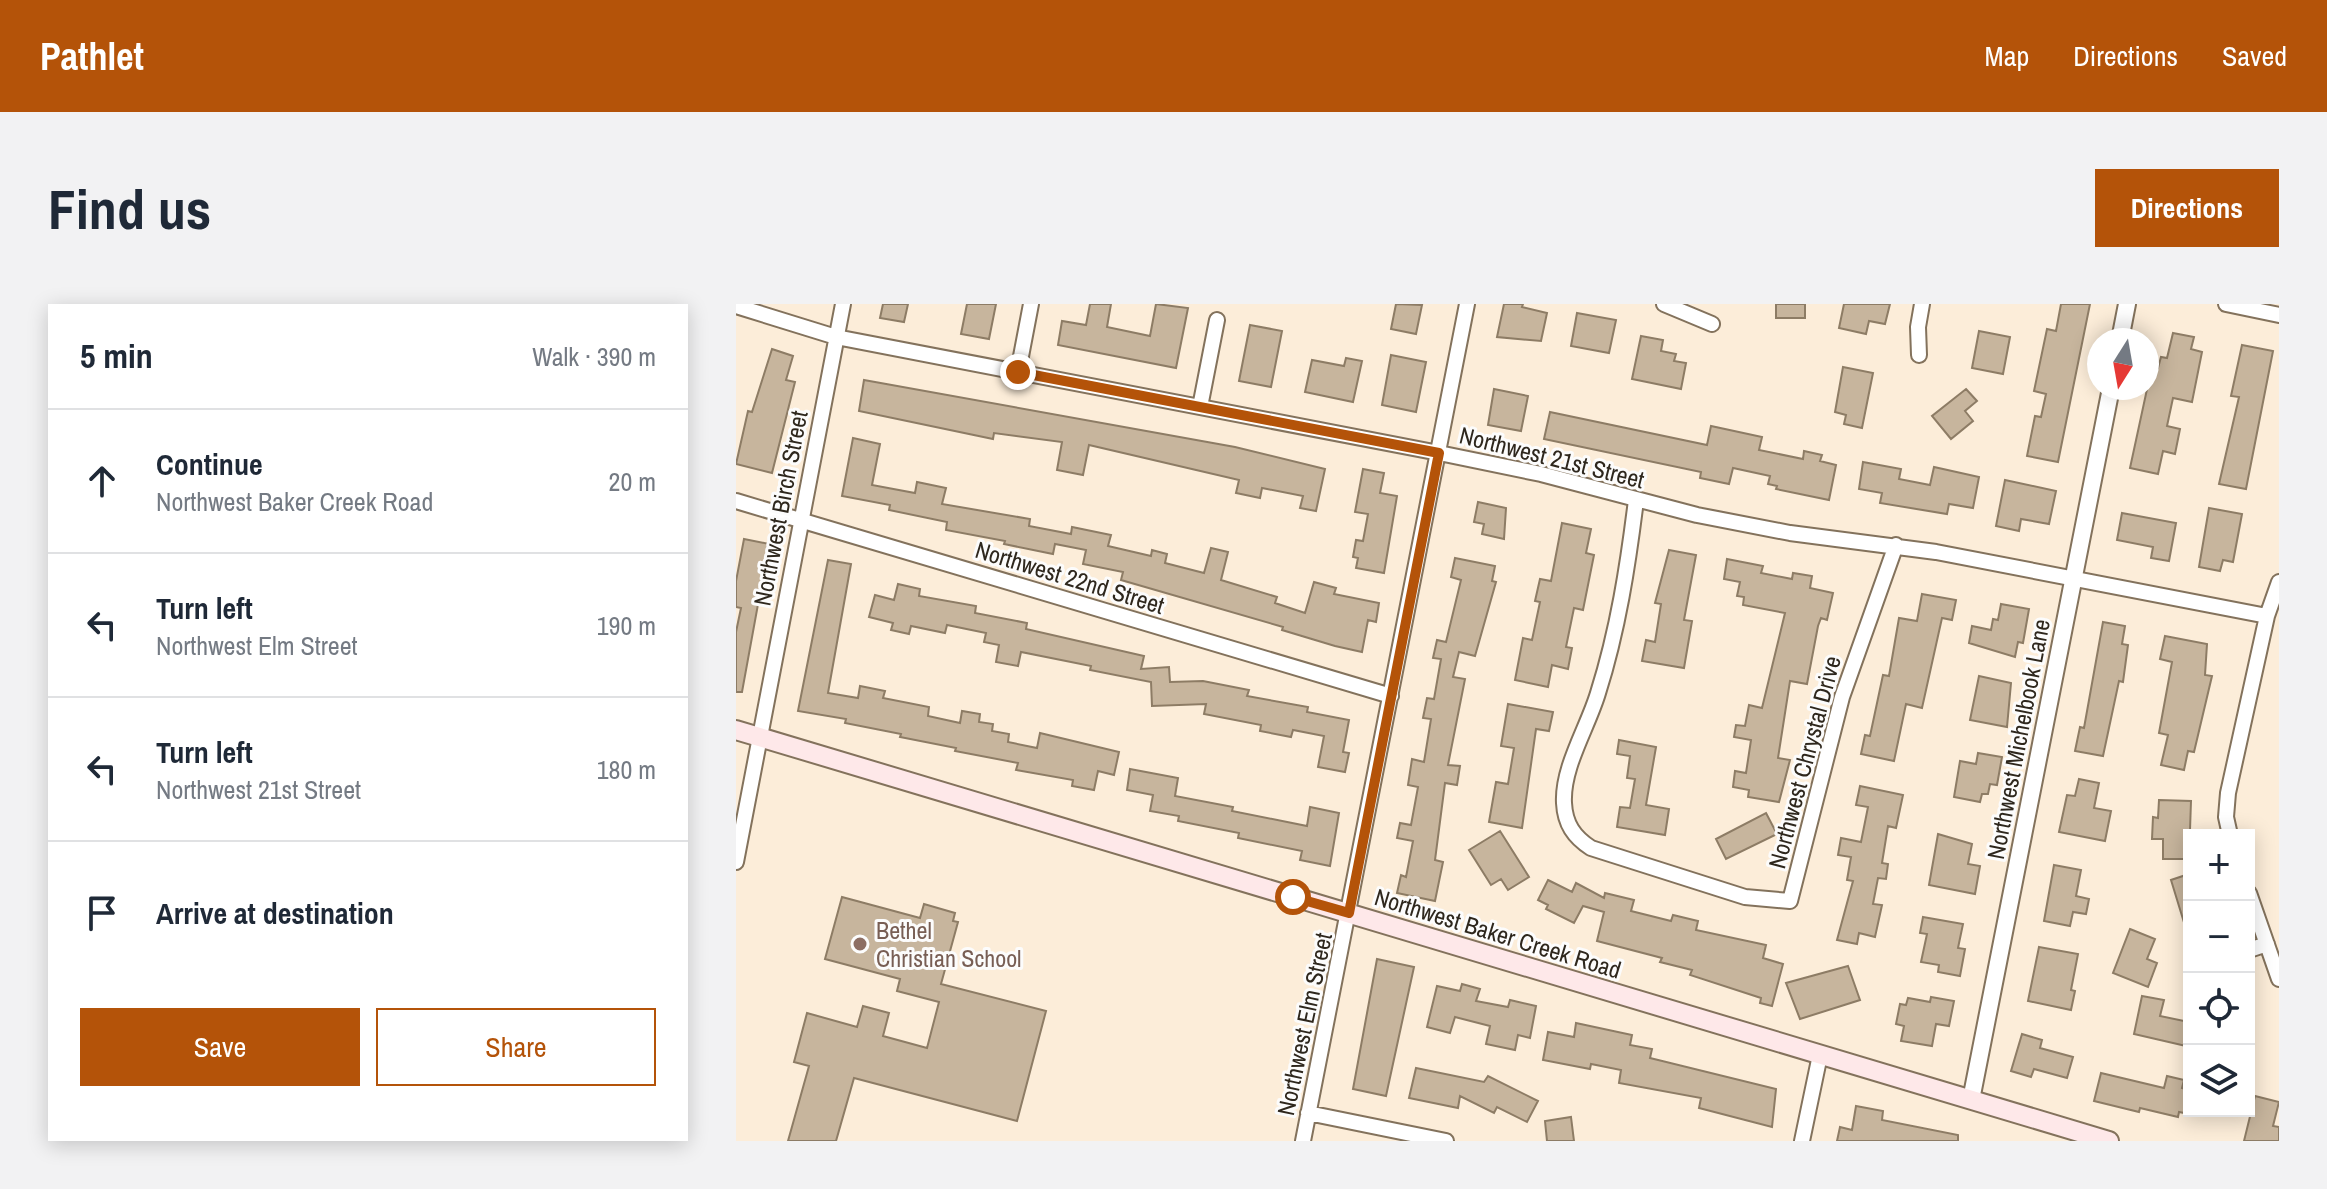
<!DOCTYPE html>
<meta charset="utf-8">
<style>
:root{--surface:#fff;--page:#f2f2f3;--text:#1f2937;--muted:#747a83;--line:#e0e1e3;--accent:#b45309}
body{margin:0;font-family:"Archivo Narrow",sans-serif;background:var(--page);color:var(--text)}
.controls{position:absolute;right:24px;bottom:24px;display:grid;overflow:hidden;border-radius:0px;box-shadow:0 4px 20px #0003}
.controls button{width:72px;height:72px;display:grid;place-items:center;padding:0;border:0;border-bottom:2px solid var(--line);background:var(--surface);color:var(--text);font:40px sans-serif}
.compass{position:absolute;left:1351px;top:24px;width:72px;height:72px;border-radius:50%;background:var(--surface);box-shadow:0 4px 20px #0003;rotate:191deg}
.stop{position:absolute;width:24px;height:24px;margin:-18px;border:6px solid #b45309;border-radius:50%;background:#fff}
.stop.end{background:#b45309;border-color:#fff;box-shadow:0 2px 8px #0008}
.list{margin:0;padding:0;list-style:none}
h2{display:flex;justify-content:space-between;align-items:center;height:104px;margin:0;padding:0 32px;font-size:34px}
h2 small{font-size:26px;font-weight:400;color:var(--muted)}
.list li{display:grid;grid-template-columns:52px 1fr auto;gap:24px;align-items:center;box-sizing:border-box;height:144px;padding:0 32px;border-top:2px solid var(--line)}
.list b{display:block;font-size:30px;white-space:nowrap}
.list p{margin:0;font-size:26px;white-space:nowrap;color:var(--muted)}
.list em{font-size:26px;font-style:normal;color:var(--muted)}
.actions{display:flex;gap:16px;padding:24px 32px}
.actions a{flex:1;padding:18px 0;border:2px solid var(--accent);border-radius:0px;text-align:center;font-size:28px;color:var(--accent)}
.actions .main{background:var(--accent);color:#fff}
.icon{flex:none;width:44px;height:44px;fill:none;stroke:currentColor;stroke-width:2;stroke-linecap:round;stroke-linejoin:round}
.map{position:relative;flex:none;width:1543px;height:837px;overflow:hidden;border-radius:0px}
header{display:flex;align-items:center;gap:48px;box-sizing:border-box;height:112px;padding:0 40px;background:var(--accent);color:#fff}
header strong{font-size:38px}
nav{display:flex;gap:44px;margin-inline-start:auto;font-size:28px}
.intro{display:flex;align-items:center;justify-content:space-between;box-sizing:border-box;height:192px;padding:0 48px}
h1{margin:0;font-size:56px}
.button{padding:20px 36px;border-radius:0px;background:var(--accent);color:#fff;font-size:28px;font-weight:700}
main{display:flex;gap:48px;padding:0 48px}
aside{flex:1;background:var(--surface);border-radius:0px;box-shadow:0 4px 20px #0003}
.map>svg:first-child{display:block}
.building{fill:#c7b59d;stroke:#8d7c65;stroke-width:2}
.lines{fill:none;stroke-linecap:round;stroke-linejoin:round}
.minor-casing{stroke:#83725c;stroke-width:18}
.tertiary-casing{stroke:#83725c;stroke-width:20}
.secondary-casing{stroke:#83725c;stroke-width:22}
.minor{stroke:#fff;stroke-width:14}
.tertiary{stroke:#fff;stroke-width:16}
.secondary{stroke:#fee8e9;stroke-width:18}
.route{stroke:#b45309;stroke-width:10}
.education-dot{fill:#8d6e63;stroke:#fcfcfc;stroke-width:3}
.labels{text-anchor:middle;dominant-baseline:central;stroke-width:6;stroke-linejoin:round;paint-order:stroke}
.street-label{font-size:24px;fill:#2e271d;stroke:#fcfcfc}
.education-label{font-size:24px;fill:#785e54;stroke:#fcfcfc;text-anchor:start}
</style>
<header>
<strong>Pathlet</strong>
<nav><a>Map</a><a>Directions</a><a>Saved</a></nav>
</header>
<div class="intro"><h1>Find us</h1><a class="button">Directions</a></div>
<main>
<aside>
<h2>5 min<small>Walk · 390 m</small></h2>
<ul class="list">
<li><svg class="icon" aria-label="ahead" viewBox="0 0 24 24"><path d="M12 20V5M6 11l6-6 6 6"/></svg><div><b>Continue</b><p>Northwest Baker Creek Road</p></div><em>20 m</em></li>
<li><svg class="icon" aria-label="left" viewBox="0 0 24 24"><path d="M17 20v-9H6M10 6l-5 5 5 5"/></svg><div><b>Turn left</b><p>Northwest Elm Street</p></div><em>190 m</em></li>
<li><svg class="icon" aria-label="left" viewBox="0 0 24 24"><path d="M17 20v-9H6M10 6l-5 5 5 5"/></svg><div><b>Turn left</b><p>Northwest 21st Street</p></div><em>180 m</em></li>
<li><svg class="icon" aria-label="arrive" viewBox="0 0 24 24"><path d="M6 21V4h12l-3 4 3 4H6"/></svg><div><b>Arrive at destination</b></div></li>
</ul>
<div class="actions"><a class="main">Save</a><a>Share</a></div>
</aside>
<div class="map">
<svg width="1543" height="837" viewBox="0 0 1543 837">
<rect width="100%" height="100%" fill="#fcedd9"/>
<path class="building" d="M147,0H172L168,18L144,14Z
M231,0H260L253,35L225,30Z
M354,0H375L371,23L414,32L420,0L452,4L440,64L322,41L326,17L350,21Z
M660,0L686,1L680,30L655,25Z
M768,0H787L786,3L811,9L805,37L761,33Z
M1040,0H1069V14H1040Z
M1108,0H1154L1149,20L1133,17L1130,30L1103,24Z
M1325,0H1354L1322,158L1291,152L1299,112L1305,113L1310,90L1298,87L1311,25L1320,27Z
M841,9L880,16L873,49L835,42Z
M514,21L546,27L535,83L503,77Z
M1243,27L1274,33L1267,70L1236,64Z
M1437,29L1458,33L1455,45L1466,48L1456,98L1437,94L1431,122L1444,125L1439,150L1427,147L1422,170L1394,164L1416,62L1422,64L1425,53L1431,54Z
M905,32L927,36L925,47L940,50L938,57L950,59L945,85L896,75Z
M1506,41L1537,47L1510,185L1483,180L1503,93L1495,92Z
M36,45L57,52L50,76L59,78L36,169L0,160L12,107L16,108Z
M655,51L690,58L680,108L646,101Z
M610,54L626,57L617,98L569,88L576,56L608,62Z
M1107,63L1137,69L1126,124L1108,120L1110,111L1099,108Z
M128,76L499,143L589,165L580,207L564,204L567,192L526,184L524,194L500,189L503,176L353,141L347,171L321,166L326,138L258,129L257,135L123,107Z
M758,85L792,92L785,127L752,121Z
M1230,85L1241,97L1229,107L1237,117L1215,135L1196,112Z
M814,108L971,141L975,122L1026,133L1023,146L1067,155L1068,147L1086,151L1084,157L1100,161L1093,196L1040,185L1041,182L1032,180L1034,172L997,164L993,180L964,174L965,168L808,135Z
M117,134L144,140L136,181L179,189L181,178L210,184L206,200L294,215L293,222L335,230L336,223L375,231L372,242L415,252L416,246L431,250L429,259L468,269L475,244L492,248L485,276L541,293L539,299L569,309L578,278L600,284L598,290L643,299L640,318L632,316L626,348L599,342L546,326L547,323L385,276L387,268L347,260L350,246L319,240L317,250L268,240L269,237L210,226L211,218L153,206L154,201L106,192Z
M1127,158L1165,165L1163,175L1194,181L1198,163L1243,173L1237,204L1213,200L1211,210L1144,199L1146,189L1123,185Z
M627,165L648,169L644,189L661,192L648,269L620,264L622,254L617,253L620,236L627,237L632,210L619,208Z
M1269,176L1320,187L1313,220L1285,215L1283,227L1260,222Z
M742,198L770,204L768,235L746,230L748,220L738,218Z
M1473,204L1506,210L1497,258L1487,256L1484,267L1463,263Z
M1386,209L1440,219L1433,257L1415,254L1417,243L1381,236Z
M826,219L855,225L850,249L858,251L847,306L838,304L830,343L836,344L832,365L816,361L812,383L779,376L787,334L796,336L804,298L799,297L804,275L815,277Z
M8,235L33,240L6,388H0V328L5,304L0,303V277Z
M933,246L960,251L948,316L956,317L948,364L906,357L910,336L919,338L925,300L919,299Z
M719,254L759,262L756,277L760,278L739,352L723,348L717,373L729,375L712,461L724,462L721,481L709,479L699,556L707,558L699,597L661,589L665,571L670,573L677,537L661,534L664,519L675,521L682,483L672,481L676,455L688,458L695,415L687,414L691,394L698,395L705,355L697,354L701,336L710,338L725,276L715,273Z
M991,255L1027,262L1025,269L1056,275L1057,269L1076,272L1074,284L1097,289L1091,316L1085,314L1082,322L1071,380L1054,377L1042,454L1054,456L1043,498L1012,493L1013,486L997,483L999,467L1010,469L1015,436L998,433L1000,421L1009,422L1013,401L1026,404L1049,309L1007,301L1008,293L1001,292L1004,278L988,275Z
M92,256L115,260L92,389L122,394L124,382L149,387L147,394L193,403L192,412L224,419L226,407L244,410L243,418L257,420L256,427L273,430L272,438L301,444L304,429L383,448L378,471L362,467L358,486L336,482L337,476L280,466L282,459L219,447L220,444L164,433L165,430L109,419L110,415L62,407Z
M162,280L184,285L183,292L240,302L239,309L291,319L290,325L408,352L405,365L433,363L434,378L467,377L513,386L511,392L572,403L571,408L613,416L607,448L613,449L609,468L582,463L588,432L557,426L555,433L524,427L525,421L468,410L470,400L416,402L415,378L354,366L355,362L285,348L282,362L260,358L263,341L248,338L250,329L211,321L209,329L175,322L173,330L155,326L157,319L133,313L139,291L158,296Z
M1186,290L1220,296L1216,316L1206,314L1186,404L1170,400L1158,457L1125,450L1129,431L1134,432L1147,371L1153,372L1163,314L1181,317Z
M1265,300L1293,305L1287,339L1282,338L1279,353L1233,339L1236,322L1255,326L1257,315L1262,316Z
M1367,318L1389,322L1386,340L1392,341L1387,378L1383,377L1367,452L1339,447L1344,423L1348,424Z
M1429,332L1471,340L1469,371L1476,372L1458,448L1452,447L1448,466L1425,461L1432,431L1423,429L1436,358L1424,355Z
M1243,372L1275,379L1271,423L1234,416Z
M772,400L817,408L813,427L800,425L786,524L753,518L760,478L772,480L778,444L765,442Z
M883,436L920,443L910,501L933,505L929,531L881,523L884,503L894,504L899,475L891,474L894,452L881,450Z
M1242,449L1266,453L1261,481L1254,480L1252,490H1246L1244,498L1218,493L1224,457L1240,460Z
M394,465L442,474L439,492L497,503L496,507L571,522L574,503L603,509L594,562L564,556L566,547L502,534L503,529L442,517L443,512L414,507L417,491L391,486Z
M1343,475L1363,479L1358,504L1375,507L1369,537L1323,528L1331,491L1339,492Z
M1124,482L1167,491L1160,524L1152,522L1146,559L1152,560L1150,575L1142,574L1137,600L1146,601L1139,633L1123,629L1121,640L1101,636L1117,577L1111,576L1115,553L1102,551L1105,534L1125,538L1132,503L1120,501Z
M1423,496L1455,497L1453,555H1427V535H1416L1417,513L1422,514Z
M1030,509L1041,530L990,555L980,535Z
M764,527L793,573L772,586L765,575L755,581L733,546Z
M1202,530L1236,540L1232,560L1244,562L1239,590L1193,581Z
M1318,561L1345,566L1340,592L1353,595L1350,610L1337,608L1334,622L1308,617Z
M1453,570V624L1450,625L1435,576Z
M812,576L836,588L840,579L868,594L869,589L898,596L895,607L935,617L937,611L962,617L960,626L1030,641L1027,654L1047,660L1036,702L1024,699L1025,694L954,671L956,666L924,658L926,654L861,637L868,608L847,602L838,619L810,605L812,601L802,596Z
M106,593L184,614L188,600L219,609L217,617L222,618L205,680L310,707L281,817L118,774L100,837H52L73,762L58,758L71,709L121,723L127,702L153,709L147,732L191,744L203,698L161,687L164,675L89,655Z
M1187,613L1227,620L1222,644L1229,645L1224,672L1202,668L1203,661L1185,658L1191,630L1184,629Z
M1394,625L1419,635L1411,655L1421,659L1412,683L1377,669Z
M1303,643L1342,650L1335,686L1339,687L1335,706L1292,697Z
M641,655L678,663L650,792L617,785Z
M1112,662L1124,696L1064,715L1050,679Z
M726,680L744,685L740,697L772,703L774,696L800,702L794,734L782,731L779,746L750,740L754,722L719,713L714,729L691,723L701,682L724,687Z
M1406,692L1428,696L1424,712L1453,718L1450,742L1398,730Z
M1195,693L1218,697L1213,722L1200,720L1196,742L1165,737L1168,722L1160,720L1164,700L1170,701L1172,694L1194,698Z
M840,719L896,731L894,741L916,745L914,754L1040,785L1036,823L963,804L965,794L883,779L885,766L855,760L854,765L807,756L812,728L838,733Z
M1286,730L1306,736L1304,744L1337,753L1331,774L1298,765L1295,773L1275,767Z
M680,764L748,778L752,772L802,797L791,818L761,803L758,809L724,792L722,804L673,794Z
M1365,769L1428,784L1431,772L1448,776L1446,784L1453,786V810L1443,808L1442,813L1404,804L1403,808L1358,797Z
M1519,792L1543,798L1537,822L1543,823V837H1508Z
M1120,802L1147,807L1146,816L1222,831V837H1101L1104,823L1116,826Z
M835,813L838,837H811L809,817Z"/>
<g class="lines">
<defs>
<path id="minor" d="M928,0L976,20
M1490,0L1543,11
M0,2L100,33L703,149L805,170L961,211L1054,229L1200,248L1531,312
M1183,51L1182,23L1186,0
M282,68L295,0
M464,103L481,16
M900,196C892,261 882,326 862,389C852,423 826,463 828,499C829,520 838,533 855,544L1009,593L1054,597L1106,393L1160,241
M0,197L655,392
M1494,531L1490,513L1492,489L1531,312L1543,278
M0,558L107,0
M1513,589L1543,675
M1513,646L1531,640
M572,809L710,837
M567,837L731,0
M1066,837L1084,751"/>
<path id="tertiary" d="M1384,36L1391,0
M1235,796L1375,84"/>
<path id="secondary" d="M0,426L1373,837"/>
</defs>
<use href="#minor" class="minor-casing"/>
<use href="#tertiary" class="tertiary-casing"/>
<use href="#secondary" class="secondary-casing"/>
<use href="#minor" class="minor"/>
<use href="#tertiary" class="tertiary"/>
<use href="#secondary" class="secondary"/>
</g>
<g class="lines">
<path class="route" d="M282,68L703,149L613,609L557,593"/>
</g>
<circle class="education-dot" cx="124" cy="640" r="8"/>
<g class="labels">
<g class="street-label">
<text transform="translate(816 153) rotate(14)">Northwest 21st Street</text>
<text transform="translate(44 204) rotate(-79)">Northwest Birch Street</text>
<text transform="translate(334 273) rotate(17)">Northwest 22nd Street</text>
<text transform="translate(1282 435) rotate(-79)">Northwest Michelbook Lane</text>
<text transform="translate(1068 458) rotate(-75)">Northwest Chrystal Drive</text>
<text transform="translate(762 629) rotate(17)">Northwest Baker Creek Road</text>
<text transform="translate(568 720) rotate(-78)">Northwest Elm Street</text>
</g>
<g class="education-label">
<text x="140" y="626">Bethel<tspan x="140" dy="28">Christian School</tspan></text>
</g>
</g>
</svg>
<div class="controls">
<button>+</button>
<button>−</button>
<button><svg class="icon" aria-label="locate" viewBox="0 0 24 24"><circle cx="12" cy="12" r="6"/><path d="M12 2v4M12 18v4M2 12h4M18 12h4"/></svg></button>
<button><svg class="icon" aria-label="layers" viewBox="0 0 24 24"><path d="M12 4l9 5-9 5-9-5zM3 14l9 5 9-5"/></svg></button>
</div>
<svg class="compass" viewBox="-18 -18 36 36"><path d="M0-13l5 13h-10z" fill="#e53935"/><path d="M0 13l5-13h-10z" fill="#747a83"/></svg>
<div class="stop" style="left:557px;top:593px"></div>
<div class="stop end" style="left:282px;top:68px"></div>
</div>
</main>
